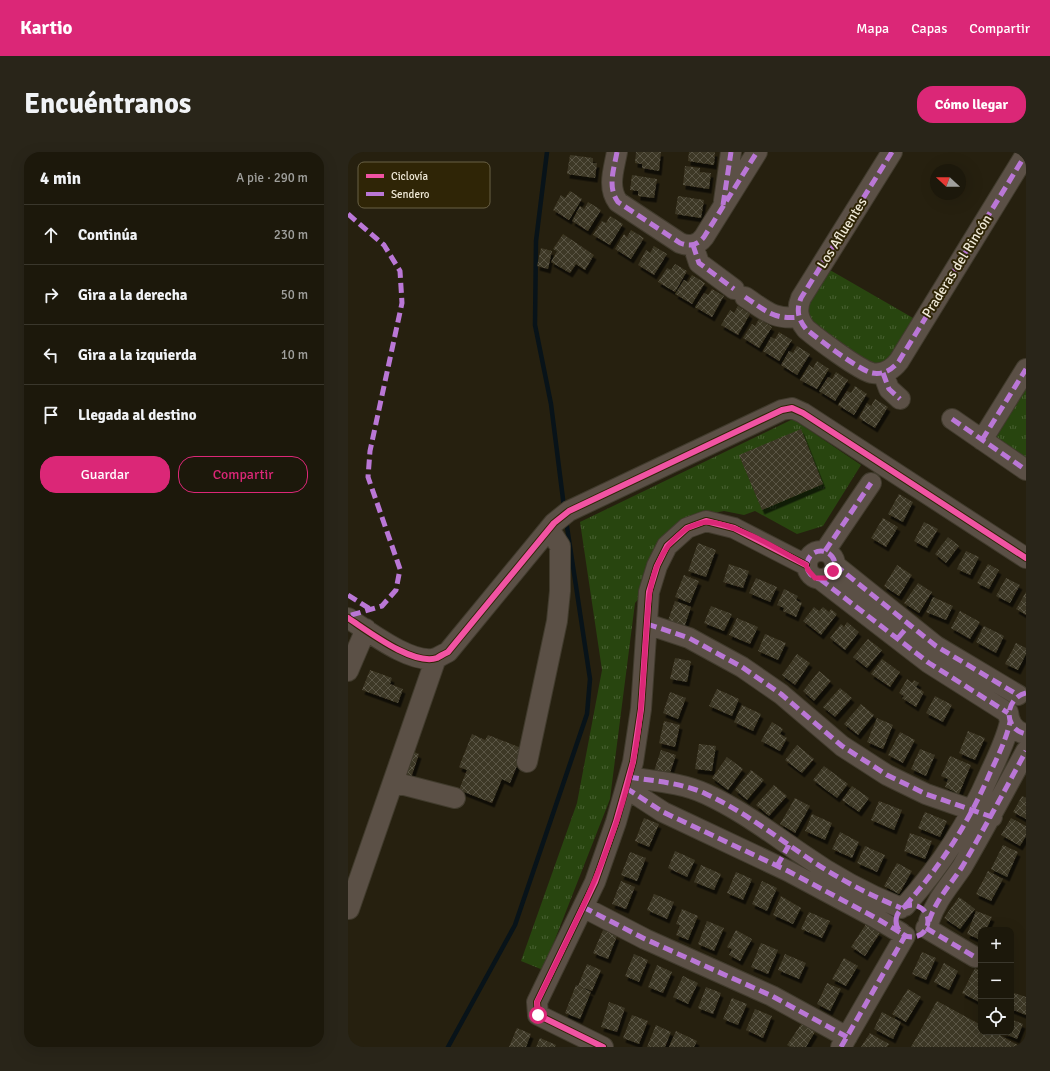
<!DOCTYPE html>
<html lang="es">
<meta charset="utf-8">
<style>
:root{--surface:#1c180b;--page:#292519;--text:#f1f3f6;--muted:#a0a09d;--line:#3a372c;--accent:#db2777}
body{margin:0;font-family:Signika,sans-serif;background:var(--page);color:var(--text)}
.controls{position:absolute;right:12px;bottom:12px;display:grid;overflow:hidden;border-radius:8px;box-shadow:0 4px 16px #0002}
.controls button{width:36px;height:36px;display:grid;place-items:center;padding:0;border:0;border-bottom:1px solid var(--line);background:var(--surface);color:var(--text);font:20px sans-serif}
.compass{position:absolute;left:582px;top:12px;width:36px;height:36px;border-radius:50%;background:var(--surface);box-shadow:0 4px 16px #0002;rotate:291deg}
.stop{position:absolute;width:12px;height:12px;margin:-9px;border:3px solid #db2777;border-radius:50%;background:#fff}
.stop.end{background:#db2777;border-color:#fff;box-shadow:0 1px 4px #0008}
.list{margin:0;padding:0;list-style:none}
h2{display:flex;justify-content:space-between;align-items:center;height:52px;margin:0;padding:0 16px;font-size:17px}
h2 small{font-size:13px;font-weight:400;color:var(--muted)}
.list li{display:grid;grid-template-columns:26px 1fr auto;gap:12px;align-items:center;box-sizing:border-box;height:60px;padding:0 16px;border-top:1px solid var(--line)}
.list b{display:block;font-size:15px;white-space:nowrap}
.list em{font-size:13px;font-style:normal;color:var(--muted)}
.actions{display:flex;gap:8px;padding:12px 16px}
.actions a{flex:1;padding:9px 0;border:1px solid var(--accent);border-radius:16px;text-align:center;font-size:14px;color:var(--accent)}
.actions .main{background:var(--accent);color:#fff}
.icon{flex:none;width:22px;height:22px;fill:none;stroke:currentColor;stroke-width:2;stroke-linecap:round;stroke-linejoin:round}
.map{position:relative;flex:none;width:678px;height:895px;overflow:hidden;border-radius:16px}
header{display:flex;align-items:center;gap:24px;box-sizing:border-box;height:56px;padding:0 20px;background:var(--accent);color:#fff}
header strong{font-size:19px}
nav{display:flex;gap:22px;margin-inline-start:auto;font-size:14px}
.intro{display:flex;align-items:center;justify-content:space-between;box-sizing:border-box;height:96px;padding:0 24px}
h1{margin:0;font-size:28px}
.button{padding:10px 18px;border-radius:16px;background:var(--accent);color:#fff;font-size:14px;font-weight:700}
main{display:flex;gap:24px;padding:0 24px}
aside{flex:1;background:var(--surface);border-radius:16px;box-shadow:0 4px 16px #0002}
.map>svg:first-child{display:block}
.park{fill:url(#park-tufts)}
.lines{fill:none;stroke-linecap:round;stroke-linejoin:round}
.stream{stroke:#081319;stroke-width:4.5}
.building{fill:url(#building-cross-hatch);filter:url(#shadow)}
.minor-casing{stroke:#413b2d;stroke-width:22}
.minor{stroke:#5b5046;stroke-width:20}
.quiet{stroke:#ba77d6;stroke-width:5;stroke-dasharray:10 5;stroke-linecap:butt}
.cycleway-casing{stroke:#2f2506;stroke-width:8}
.cycleway{stroke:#f153a3;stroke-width:6}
.route{stroke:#db2777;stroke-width:5}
.labels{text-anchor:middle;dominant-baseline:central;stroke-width:4;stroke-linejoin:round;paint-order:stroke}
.street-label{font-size:14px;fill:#f0ead8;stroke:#2f2506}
.key{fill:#2f2506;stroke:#696045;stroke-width:1}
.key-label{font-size:11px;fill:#f0ead8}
</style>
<header>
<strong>Kartio</strong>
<nav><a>Mapa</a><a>Capas</a><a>Compartir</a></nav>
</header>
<div class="intro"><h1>Encuéntranos</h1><a class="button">Cómo llegar</a></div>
<main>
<aside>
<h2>4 min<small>A pie · 290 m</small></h2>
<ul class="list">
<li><svg class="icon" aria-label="ahead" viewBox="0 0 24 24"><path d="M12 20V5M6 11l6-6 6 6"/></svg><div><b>Continúa</b></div><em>230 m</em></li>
<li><svg class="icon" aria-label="right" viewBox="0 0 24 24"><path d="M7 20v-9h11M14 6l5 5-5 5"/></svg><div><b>Gira a la derecha</b></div><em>50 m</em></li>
<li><svg class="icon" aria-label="left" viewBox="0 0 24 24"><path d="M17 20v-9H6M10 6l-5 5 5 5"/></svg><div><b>Gira a la izquierda</b></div><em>10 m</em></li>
<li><svg class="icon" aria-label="arrive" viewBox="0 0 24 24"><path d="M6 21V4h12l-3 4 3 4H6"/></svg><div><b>Llegada al destino</b></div></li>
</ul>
<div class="actions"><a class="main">Guardar</a><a>Compartir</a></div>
</aside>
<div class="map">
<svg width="678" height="895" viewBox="0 0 678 895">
<defs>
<pattern id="park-tufts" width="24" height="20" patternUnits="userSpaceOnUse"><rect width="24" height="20" fill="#28450f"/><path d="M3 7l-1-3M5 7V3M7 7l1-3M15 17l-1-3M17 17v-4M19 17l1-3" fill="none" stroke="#486031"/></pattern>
<pattern id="building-cross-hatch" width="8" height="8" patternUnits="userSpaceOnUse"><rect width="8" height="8" fill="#3e3825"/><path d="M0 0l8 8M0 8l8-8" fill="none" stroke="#5a5544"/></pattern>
<filter id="shadow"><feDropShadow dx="2.5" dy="4.5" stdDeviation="0" flood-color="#0009"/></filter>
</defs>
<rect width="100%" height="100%" fill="#26200f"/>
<path class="park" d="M475,114L572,170L535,218L460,176L455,147Z
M678,222V314L638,287Z
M445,267L513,313L475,374L449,382L407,359L396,363L376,359L340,366L293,444L287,451L262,647L195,818L173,809L229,651L254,518L232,370Z"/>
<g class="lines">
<path class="stream" d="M199,0L188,89L187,173L203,252L216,355
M100,895L167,773L239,562L242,527L218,368"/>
</g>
<path class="building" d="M288,0H313L311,19L294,16V12L287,11Z
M341,0H367L366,13L340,9Z
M222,3L245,6V11H249L247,26L219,22Z
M337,14L352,16V20L363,21L361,37L335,33Z
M284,23L309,27L306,46L290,44V39L282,38Z
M222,39L234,47L221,68L205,58L213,43L217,46Z
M330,44L356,48L353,66L327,62Z
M240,50L253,58L240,79L224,69L232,54L236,57Z
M262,64L275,72L262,93L245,83L254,69L258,71Z
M283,78L296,86L283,107L267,97L276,82L279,85Z
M215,82L246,103L237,118L228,112L222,121L203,110L209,99L205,97Z
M306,94L319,102L306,123L290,113L298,98L302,101Z
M193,96L204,99L200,117L189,114Z
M327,112L339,119L327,140L310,130L319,116L323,118Z
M344,123L357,131L344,152L327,142L336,128L340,130Z
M364,137L376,144L364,165L347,155L356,141L360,143Z
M390,154L402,162L390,183L373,173L382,158L386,161Z
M411,167L424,175L411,196L395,186L404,172L407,174Z
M431,180L444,188L431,209L415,199L423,185L427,187Z
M449,194L462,202L449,223L433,213L441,199L445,201Z
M469,209L481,217L469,237L452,228L461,213L465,216Z
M488,220L500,228L487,249L471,239L480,225L484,227Z
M507,234L519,242L506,263L490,253L499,239L503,241Z
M527,247L540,255L527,276L511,266L519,251L523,254Z
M453,277L475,332L414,358L391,303Z
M551,342L565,350L555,370L540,362Z
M535,366L550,375L538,395L523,386Z
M576,370L590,377L579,396L566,389Z
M600,385L611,394L598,411L587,402Z
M350,391L368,398L358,425L340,419Z
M618,399L631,405L622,423L609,417Z
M381,412L401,419L395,436L375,430Z
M640,412L651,418L641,437L629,431Z
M549,413L564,423L551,444L536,434Z
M336,423L351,429L342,451L327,445Z
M408,426L429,435L422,450L401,441Z
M658,426L672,433L662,451L648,444Z
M570,431L584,440L571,461L556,451Z
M436,437L450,444L448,448L454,451L448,465L435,459L436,456L429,453Z
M678,440V463L668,457Z
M585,445L605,454L598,468L578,460Z
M327,449L343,455L335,479L318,474Z
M363,454L384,462L376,479L356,471Z
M466,455L471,459L475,455L481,460L483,457L489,462L473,483L455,469Z
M612,459L632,470L622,487L603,476Z
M389,466L410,475L402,492L381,483Z
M499,470L511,480L497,498L482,486L493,472L496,475Z
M636,474L656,484L648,501L628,490Z
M417,482L438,491L430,508L410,499Z
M520,487L534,498L519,516L505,505Z
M668,491L678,496V502L670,518L657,512Z
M449,502L462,511L447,533L434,523Z
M327,506L343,509L339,530L322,527Z
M534,507L552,520L542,535L523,522Z
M22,518L44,526L42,532L55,537L50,551L14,538Z
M471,519L483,529L466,549L455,539Z
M559,527L564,531L566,528L571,531L568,535L576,540L568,555L554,546L556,544L551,541Z
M492,536L504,546L487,565L475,555Z
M369,537L391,547L384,564L361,554Z
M322,540L338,546L330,567L315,561Z
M587,544L604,553L595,570L578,561Z
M513,552L526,563L510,583L496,572Z
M394,553L413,562L405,579L386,570Z
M529,566L545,573L535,597L519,590Z
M316,569L332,573L327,595L311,591Z
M424,570L435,577L432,582L439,586L432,599L413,589Z
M620,579L637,586L627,608L611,601Z
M552,580L567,588L555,611L540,603Z
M124,582L137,588L140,583L176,597L162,631L154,627L144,651L111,638L119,618L111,615Z
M351,592L368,594L364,619L347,617Z
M449,593L466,607L454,621L437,608Z
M572,597L587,603L578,624L563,617Z
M313,598L328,603L321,624L306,619Z
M64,599L71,602L63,626L54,623Z
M602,604L623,613L611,642L597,635L600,627L593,624Z
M379,605L395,617L380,638L364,626Z
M476,614L500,632L489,646L465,628Z
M403,618L416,628L399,648L387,638Z
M426,633L439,644L421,664L408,653Z
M504,634L521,646L511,660L494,648Z
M674,644L678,646V667L665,660Z
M447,646L462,654L447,681L432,672Z
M531,649L554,658L546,678L523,668Z
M577,660L599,669L592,685L570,676Z
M464,662L484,671L477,688L457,679Z
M296,666L311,672L301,695L287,689Z
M663,666L678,674V684L672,694L653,683Z
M492,680L511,690L504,706L484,697Z
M562,681L584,689L577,707L556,699Z
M655,693L670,700L659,725L643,717Z
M517,694L537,703L529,720L509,711Z
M327,699L347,708L339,725L320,716Z
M282,700L298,706L289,729L273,723Z
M549,711L564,719L551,742L536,734Z
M353,713L373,722L366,738L346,730Z
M640,719L655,727L643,749L628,742Z
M388,720L404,727L395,748L379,741Z
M273,729L287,735L278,757L264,752Z
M414,729L429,736L419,759L404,752Z
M306,742L326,750L319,767L299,758Z
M433,744L453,756L445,772L425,763Z
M611,745L627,757L612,777L596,766Z
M334,757L350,764L340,788L328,783L332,773L328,772Z
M628,759L644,765L638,778H633V788L619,782Z
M461,760L482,769L474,786L453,777Z
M359,769L376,776L366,799L350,792Z
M518,772L532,781L517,804L503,795Z
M255,778L269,784L260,807L245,801Z
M388,778L404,787L392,809L381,803L384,797L379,795Z
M413,791L430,798L420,822L403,815Z
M574,800L588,806L578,828L564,822Z
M286,802L300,808L291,830L277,824Z
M437,802L458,811L451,827L430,818Z
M496,806L510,814L498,834L484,827Z
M596,811L610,819L601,838L586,830Z
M239,812L253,818L244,839L230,834Z
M309,813L324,820L315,841L300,835Z
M627,816L633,819L631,850L614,841Z
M335,824L350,831L340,852L325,845Z
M479,831L493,837L482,859L469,852Z
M228,833L243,840L232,867L217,861Z
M358,835L373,841L365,862L350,856Z
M560,837L573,845L558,870L544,862Z
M663,840L678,845V863L663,857Z
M384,846L399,852L390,873L375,867Z
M589,849L633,873V880H646L673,895H563Z
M261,850L277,856L269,880L253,875Z
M407,857L424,864L415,886L398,878Z
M534,860L553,870L545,887L526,877Z
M284,863L300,869L291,892L275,886Z
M663,867L675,872L669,887L653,880H663Z
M454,871L467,880L458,895H443L439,893Z
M308,873L323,880L317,895H299Z
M169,876L183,882L178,895H161Z
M328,879L349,889L346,895H321Z
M522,881L541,892L539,895H513Z
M192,886L208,893L207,895H188Z"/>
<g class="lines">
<defs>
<path id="minor" d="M269,0C266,17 259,35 270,50L332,91C342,95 350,93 356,85L409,0
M544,0L453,146C448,158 450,167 458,177C470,187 511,218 524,221C535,223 544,218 551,209L678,2
M376,49L383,0
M345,93L351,111L386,137
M397,145C417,158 425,168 451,165
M535,221L541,237L552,247
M604,267L678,318
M634,288L678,217
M459 413a14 14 0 1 1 28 0a14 14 0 1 1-28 0Z
M477,399L523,331
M487,413L588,494L670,543
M472,427L581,511L660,561
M0,466C20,479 65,514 89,506C92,504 96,502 100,500L206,371L221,359L434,258L444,256L455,261L678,406
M299,472L341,486L394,515L433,542L494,594L539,623L578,642L644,665
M0,519L18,477
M660,560C661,571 667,580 678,582
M179,610L209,469L212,439V394L201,377
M281,625C306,629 335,631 358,642C393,658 423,681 454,702C485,724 519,742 553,756
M45,630L107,646
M278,636L315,660L440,719L528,766L553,781
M557,754C594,712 620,672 642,621C650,604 658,588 662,570
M235,755L297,787L424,844L499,885
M1,757L88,506
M581,769C588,748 602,733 614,715C636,677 657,638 678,599
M578,776L627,805
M255,895L190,863L189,850L247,730L268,670L285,610L293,557L301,440L309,414L319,394L339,376L358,369L386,376L458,413
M493,895L557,784"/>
</defs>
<use href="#minor" class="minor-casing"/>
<use href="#minor" class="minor"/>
<path class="quiet" d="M269,0C266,17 259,35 270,50L332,91C342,95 350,93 356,85L409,0
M544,0L453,146C448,158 450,167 458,177C470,187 511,218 524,221C535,223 544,218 551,209L678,2
M375,53L383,0
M0,62L36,93L52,119L54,151L22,299L20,325L52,417L48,438L34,454L0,464
M345,93L351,111L386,137
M397,145C417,158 425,168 451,165
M535,221L541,237L552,247
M604,267L678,318
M634,288L678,217
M459 413a14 14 0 1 1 28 0a14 14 0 1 1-28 0Z
M477,399L523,331
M487,413L588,494L670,543
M472,427L581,511L660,561
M0,443L22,457
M299,472L341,486L394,515L433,542L494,594L539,623L578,642L644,665
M550,486L561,473
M678,541C657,546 654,577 678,582
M281,625C306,629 335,631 358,642C393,658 423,681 454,702C485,724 519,742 553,756
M278,636L315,660L440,719L528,766L553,781
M429,714L441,693
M548 769a16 16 0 1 1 32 0a16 16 0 1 1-32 0Z
M557,754C594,712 620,672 642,621C650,604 658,588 662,570
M235,755L297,787L424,844L499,885
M581,769C588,748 602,733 614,715C636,677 657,638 678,599
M578,776L627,805
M493,895L557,784"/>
<defs>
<path id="cycleway" d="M0,466C20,479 65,514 89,506C92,504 96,502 100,500L206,371L221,359L434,258L444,256L455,261L678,406
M255,895L190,863L189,850L247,730L268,670L285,610L293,557L301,440L309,414L319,394L339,376L358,369L386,376L458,413"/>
</defs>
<use href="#cycleway" class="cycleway-casing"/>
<use href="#cycleway" class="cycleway"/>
</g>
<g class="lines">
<path class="route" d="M190,863L189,850C227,773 267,695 285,610C294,569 295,525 298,483C300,459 300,436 309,414C315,399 325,386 338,377C343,374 354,370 359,370C388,371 433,399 458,413L460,418L467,426H478L485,419"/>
</g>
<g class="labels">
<g class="street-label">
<text transform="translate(494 81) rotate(-58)">Los Afluentes</text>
<text transform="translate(609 114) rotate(-58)">Praderas del Rincón</text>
</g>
</g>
<rect x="10" y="10" width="132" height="46" rx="6" class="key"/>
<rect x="18" y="22" width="18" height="4" fill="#f153a3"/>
<rect x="18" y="40" width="18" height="4" fill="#ba77d6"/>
<g class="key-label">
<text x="43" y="28">Ciclovía</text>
<text x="43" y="46">Sendero</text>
</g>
</svg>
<div class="controls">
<button>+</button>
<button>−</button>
<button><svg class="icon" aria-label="locate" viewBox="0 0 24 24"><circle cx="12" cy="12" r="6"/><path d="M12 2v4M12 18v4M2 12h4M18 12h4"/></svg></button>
</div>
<svg class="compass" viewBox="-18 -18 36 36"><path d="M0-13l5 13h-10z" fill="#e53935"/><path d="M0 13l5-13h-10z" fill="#a0a09d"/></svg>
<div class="stop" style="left:190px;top:863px"></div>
<div class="stop end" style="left:485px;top:419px"></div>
</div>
</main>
